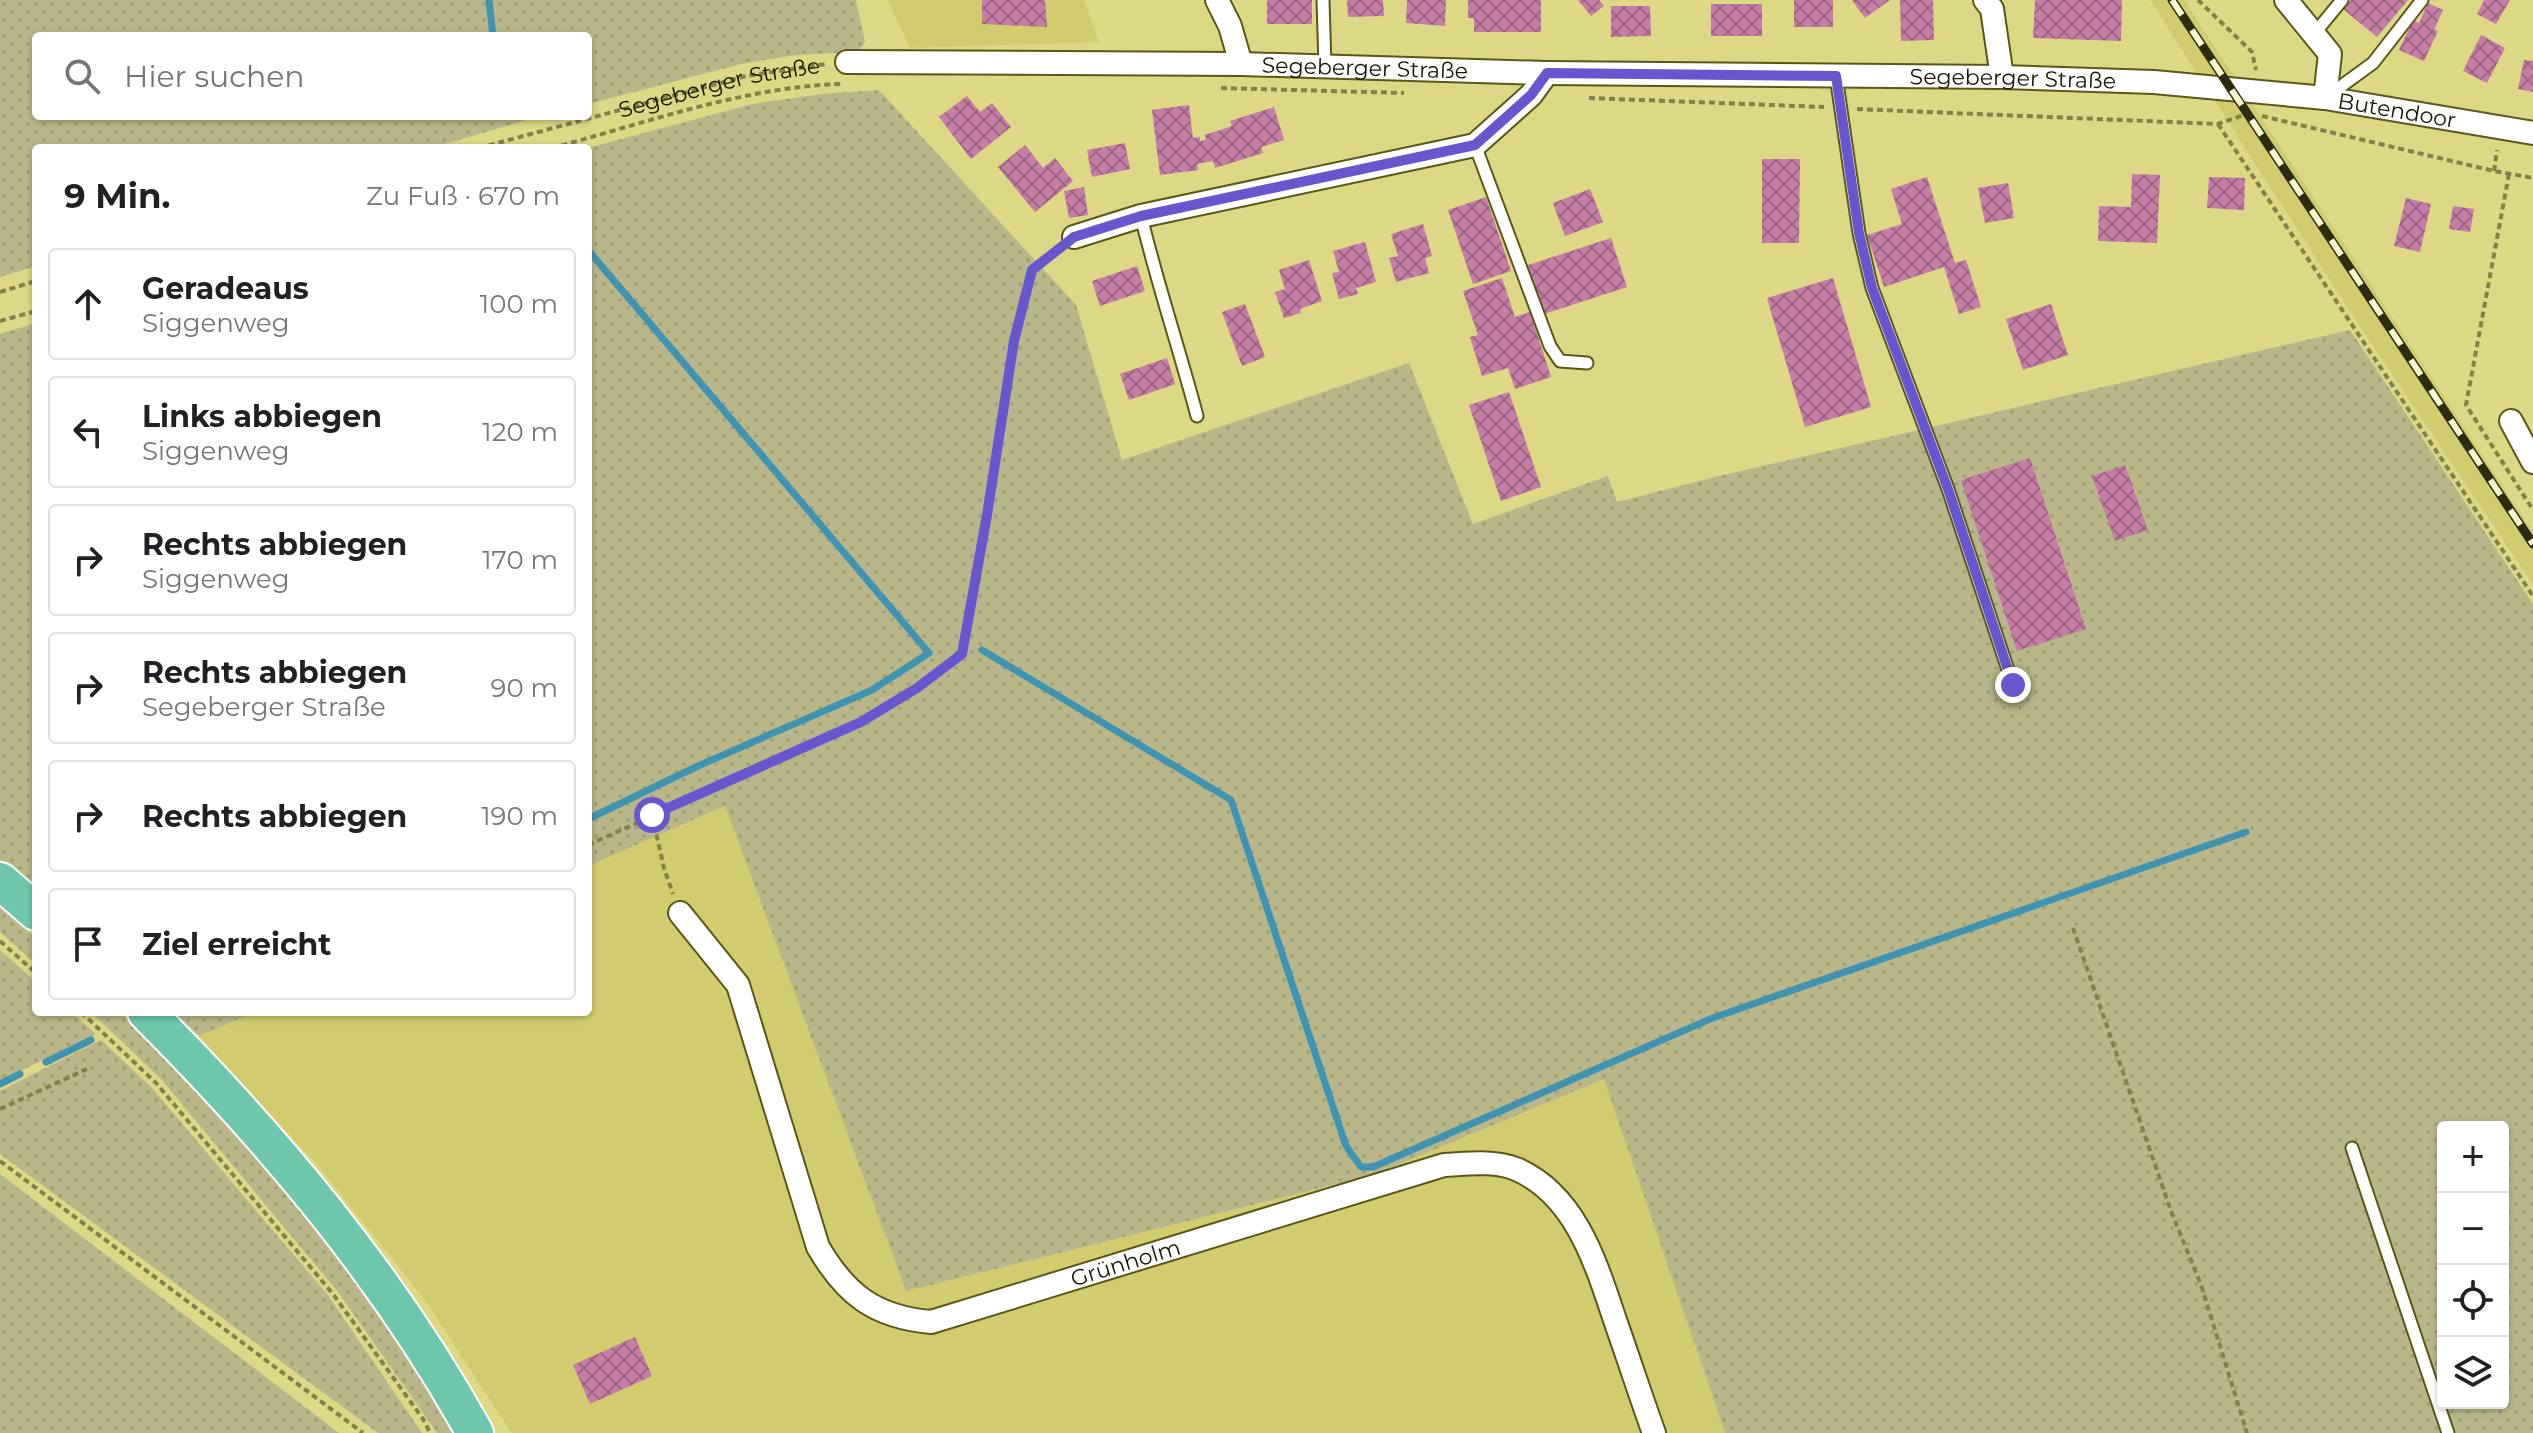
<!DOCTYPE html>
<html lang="de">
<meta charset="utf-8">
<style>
:root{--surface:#fff;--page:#f2f2f2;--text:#202124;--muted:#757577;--line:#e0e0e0}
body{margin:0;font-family:Montserrat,sans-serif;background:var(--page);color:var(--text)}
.controls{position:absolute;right:24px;bottom:24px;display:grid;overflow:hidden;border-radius:8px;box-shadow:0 2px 6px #0004}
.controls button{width:72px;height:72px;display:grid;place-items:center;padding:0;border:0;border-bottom:2px solid var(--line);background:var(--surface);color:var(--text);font:40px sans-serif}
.stop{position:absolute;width:24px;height:24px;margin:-18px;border:6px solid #6856cf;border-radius:50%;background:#fff}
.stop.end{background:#6856cf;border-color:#fff;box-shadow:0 2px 8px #0008}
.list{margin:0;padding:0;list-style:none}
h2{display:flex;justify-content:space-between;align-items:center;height:104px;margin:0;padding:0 32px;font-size:34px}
h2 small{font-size:26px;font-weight:400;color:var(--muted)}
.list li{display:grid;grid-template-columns:52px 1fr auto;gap:24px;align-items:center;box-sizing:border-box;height:112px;margin:0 16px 16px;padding:0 16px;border:2px solid var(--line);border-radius:8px}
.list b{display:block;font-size:30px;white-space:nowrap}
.list p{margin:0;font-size:26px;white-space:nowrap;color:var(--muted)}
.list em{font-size:26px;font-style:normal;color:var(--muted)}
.icon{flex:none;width:44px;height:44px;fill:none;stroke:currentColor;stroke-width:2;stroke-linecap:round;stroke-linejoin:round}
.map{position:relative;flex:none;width:2533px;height:1433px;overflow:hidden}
.search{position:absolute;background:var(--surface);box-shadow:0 2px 6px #0004;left:32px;top:32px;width:560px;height:88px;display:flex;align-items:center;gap:20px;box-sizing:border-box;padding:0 28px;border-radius:8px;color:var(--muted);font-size:30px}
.panel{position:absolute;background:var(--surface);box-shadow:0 2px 6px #0004;left:32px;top:144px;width:560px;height:872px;border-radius:8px}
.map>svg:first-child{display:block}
.built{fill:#d2cc70}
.grass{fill:url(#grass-dots);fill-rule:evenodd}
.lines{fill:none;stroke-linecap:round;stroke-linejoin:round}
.stream{stroke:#4094b2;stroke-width:7}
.building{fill:url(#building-cross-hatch)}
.service-casing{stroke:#5b5716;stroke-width:15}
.minor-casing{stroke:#5b5716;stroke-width:26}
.primary-casing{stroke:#fff;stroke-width:40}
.path{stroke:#848049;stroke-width:4;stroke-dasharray:6 4;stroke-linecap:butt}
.service{stroke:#fff;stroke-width:11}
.minor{stroke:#fff;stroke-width:22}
.primary{stroke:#6ec7ad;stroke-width:36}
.rail-casing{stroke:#2e2b0f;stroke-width:9}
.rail{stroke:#f9f8cf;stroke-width:6;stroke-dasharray:18;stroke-linecap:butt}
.route{stroke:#6856cf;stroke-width:10}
.labels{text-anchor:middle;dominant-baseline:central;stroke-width:7;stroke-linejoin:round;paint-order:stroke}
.street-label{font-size:22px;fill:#181600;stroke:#f9f8cf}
</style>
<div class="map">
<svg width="2533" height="1433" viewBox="0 0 2533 1433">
<defs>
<pattern id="grass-dots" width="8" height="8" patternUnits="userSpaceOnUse" patternTransform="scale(2)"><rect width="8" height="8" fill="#b9b789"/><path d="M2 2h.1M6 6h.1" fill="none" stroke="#9e9d74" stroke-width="1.8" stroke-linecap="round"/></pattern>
<pattern id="building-cross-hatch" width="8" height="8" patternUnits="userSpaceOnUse" patternTransform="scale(2)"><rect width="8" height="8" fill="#c67da6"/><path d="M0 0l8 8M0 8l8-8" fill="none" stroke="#a06585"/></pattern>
</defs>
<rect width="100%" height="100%" fill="#ddd885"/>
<path class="built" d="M888,0H1084L1099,42L910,48Z
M2150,0H2184L2274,137L2533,532V584L2361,328Z
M725,806L906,1291L1373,1175L1604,1079L1725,1433H512L422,1296L320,1168L199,1036L255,1012H588V866Z"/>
<path class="grass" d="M0,0H856L865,42L858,52L796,55L741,64L588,104V36H36V116H541L431,148H36V266L0,277Z
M879,90L1076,305L1122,460L1409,363L1473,524L1608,476L1617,502L1715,477L2350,330L2533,604V1433H1725L1604,1079L1373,1175L906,1291L725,806L588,866V148L752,104L822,94ZM2443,1127H2503V1403H2443Z
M36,323V890L0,860V334Z
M0,907L36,938V964L0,932Z
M0,950L36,982V1012H71L96,1034L0,1081Z
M91,1012H120C216,1105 305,1207 382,1316C409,1354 433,1394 459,1433H437L338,1292L161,1079Z
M173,1012H255L199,1036Z
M101,1040L151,1087L327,1294L422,1433H378L0,1154V1091Z
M0,1174L339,1433H0Z"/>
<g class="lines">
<path class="stream" d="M489,0L493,36
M588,250L929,653L872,690L698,766L588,819
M982,650L1231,800L1346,1146L1361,1167H1373L1710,1019L2246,832
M46,1062L91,1040
M0,1084L20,1074"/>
</g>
<path class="building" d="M982,0H1045L1047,27L982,24Z
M1267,0H1312V24H1267Z
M1347,0H1383L1384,16L1348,17Z
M1407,0H1446L1445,26L1406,23Z
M1468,0H1541V32H1474V18H1468Z
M1578,0H1599L1604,6L1591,16Z
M1794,0H1833V27H1794Z
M1852,0H1890L1865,18Z
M1900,0H1933L1934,40L1901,41Z
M2035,0H2122L2121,41L2033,38Z
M2351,0H2408L2377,37L2343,9Z
M2484,0H2510L2496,24L2477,14Z
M2428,3L2443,10L2434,30L2438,31L2424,61L2399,50L2413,20L2419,23Z
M1711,4H1762V36H1711Z
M1611,6H1650L1651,36L1611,37Z
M2481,35L2505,48L2487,83L2463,71Z
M2524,60L2533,61V92L2518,89Z
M967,96L980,112L992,103L1011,127L971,159L939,117Z
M1189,105L1193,138L1200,137V141L1206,140L1205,135L1232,126L1230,121L1274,107L1284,140L1261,147L1263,153L1215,168L1213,161L1197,164L1198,170L1160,175L1152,110Z
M1125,143L1130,169L1092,177L1087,150Z
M1025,145L1043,168L1055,158L1073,181L1035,212L998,167Z
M1762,159H1800L1799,243H1762Z
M2132,174L2160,175L2157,243L2098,241L2099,206L2131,207Z
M1927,177L1955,263L1966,260L1981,307L1959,314L1944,267L1884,287L1867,235L1902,224L1891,189Z
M2209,177L2245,178L2244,210L2207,208Z
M2008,183L2014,218L1985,223L1978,188Z
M1084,187L1088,215L1069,218L1064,191Z
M1590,189L1603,222L1565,236L1553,203Z
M1486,197L1511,271L1473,284L1448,210Z
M2406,198L2431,204L2420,252L2394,246Z
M2453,206L2474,209L2470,232L2449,229Z
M1423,224L1432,256L1425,258L1429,273L1396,282L1389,258L1398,256L1391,234Z
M1611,238L1627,287L1544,314L1528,265Z
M1365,242L1376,282L1356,288L1358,294L1339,299L1332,273L1339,272L1333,251Z
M1309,260L1322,301L1300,309L1301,313L1284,318L1275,292L1285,289L1279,270Z
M1137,266L1145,291L1100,306L1092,281Z
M1502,278L1515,317L1530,312L1551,377L1515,389L1508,368L1482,376L1470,337L1478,335L1463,291Z
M1833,278L1871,407L1805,427L1767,298Z
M1245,304L1265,357L1242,366L1222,312Z
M2051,304L2068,355L2023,370L2006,319Z
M1167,358L1175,384L1129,400L1120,374Z
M1509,392L1541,487L1501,501L1469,405Z
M2030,458L2086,629L2017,651L1961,480Z
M2125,465L2148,530L2115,541L2092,476Z
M635,1337L652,1376L590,1404L573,1365Z"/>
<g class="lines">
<defs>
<path id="service" d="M1323,0L1325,66
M2314,34L2342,0
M1836,76L1859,233L1872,288L1948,489L2013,685
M2325,98L2373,63L2422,0
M1475,145L1550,346L1560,361L1587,363
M1141,216C1157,283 1179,348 1197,416
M2352,1148L2448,1433"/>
<g id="minor">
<path d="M1217,0L1230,26L1241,64"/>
<path d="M1985,0L1992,9L2002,77"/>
<path d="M2286,0L2330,54L2325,98"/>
<path id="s2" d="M847,62L1241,64L1547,73L2002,77L2154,82L2325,98L2533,133"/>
<path d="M1074,237L1141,216L1475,145L1531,95L1547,73"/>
<path d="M2511,421L2533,462"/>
<path id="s3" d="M680,913L738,985L818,1247C846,1295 875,1317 931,1322L1444,1165C1467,1164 1494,1160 1516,1169C1577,1195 1597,1267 1616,1323C1629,1360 1641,1397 1654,1433"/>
</g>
<path id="primary" d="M0,881L36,912
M146,1012C272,1138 388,1276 475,1433"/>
</defs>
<use href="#service" class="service-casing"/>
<use href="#minor" class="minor-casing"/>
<use href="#primary" class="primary-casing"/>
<g class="path">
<path d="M2198,0L2252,52L2256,70"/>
<path d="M1221,88L1404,93"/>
<path d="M1589,98L1824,107"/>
<path d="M1857,109L2218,124L2250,113"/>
<path d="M2262,116L2494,171L2533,178"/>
<path d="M2218,124L2533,596"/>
<path id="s1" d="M479,148L746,76L826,64"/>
<path d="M552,148C646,123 743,87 841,84"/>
<path d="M2494,171L2497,150"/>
<path d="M2509,174L2466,405L2533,510"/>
<path d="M0,292L36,281"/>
<path d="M0,321L36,311"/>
<path d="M652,815L664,868L673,894"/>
<path d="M588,845L861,722L917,688L962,654L987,515L1014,341L1032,270L1057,251"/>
<path d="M2073,928L2171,1211L2201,1285L2247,1433"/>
<path d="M0,941L36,973"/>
<path d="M81,1012L156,1083L333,1294L423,1419L430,1433"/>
<path d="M0,1109L87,1069"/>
<path d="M0,1161L363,1433"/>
</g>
<use href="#service" class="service"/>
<use href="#minor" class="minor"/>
<use href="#primary" class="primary"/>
<defs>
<path id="rail" d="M2172,0L2533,544"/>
</defs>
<use href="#rail" class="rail-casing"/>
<use href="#rail" class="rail"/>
</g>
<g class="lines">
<path class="route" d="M652,815L861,722L917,688L962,654L987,515L1014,341L1032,270L1074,237L1141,216L1475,145L1531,95L1547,73L1836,76L1859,233L1872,288L1948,489L2013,685"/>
</g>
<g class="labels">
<g class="street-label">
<text stroke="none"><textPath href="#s2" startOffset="518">Segeberger Straße</textPath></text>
<text stroke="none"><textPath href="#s2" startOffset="1166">Segeberger Straße</textPath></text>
<text stroke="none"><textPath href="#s1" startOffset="248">Segeberger Straße</textPath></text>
<text stroke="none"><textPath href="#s2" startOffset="1552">Butendoor</textPath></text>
<text stroke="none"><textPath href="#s3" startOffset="712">Grünholm</textPath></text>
</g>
</g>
</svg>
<div class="controls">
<button>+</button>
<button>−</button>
<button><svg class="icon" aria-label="locate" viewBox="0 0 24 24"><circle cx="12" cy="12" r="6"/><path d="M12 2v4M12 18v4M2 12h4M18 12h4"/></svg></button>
<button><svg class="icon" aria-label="layers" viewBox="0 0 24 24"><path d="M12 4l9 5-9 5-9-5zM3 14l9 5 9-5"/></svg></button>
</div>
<div class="stop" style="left:652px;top:815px"></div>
<div class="stop end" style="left:2013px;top:685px"></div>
<div class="search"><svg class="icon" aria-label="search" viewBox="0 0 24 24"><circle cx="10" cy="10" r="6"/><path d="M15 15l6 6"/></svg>Hier suchen</div>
<section class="panel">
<h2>9 Min.<small>Zu Fuß · 670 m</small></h2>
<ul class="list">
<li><svg class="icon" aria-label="ahead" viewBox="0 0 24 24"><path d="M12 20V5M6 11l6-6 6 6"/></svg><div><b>Geradeaus</b><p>Siggenweg</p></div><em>100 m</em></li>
<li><svg class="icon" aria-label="left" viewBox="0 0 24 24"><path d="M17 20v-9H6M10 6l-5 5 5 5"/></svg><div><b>Links abbiegen</b><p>Siggenweg</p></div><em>120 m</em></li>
<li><svg class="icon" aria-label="right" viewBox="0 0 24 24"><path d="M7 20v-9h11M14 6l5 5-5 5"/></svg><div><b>Rechts abbiegen</b><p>Siggenweg</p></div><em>170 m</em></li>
<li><svg class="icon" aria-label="right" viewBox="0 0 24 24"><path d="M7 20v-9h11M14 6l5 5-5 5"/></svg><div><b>Rechts abbiegen</b><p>Segeberger Straße</p></div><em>90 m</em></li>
<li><svg class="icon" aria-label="right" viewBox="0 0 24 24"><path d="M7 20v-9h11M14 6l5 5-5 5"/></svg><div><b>Rechts abbiegen</b></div><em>190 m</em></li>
<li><svg class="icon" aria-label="arrive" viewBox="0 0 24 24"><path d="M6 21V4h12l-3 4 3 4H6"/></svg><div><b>Ziel erreicht</b></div></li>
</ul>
</section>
</div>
